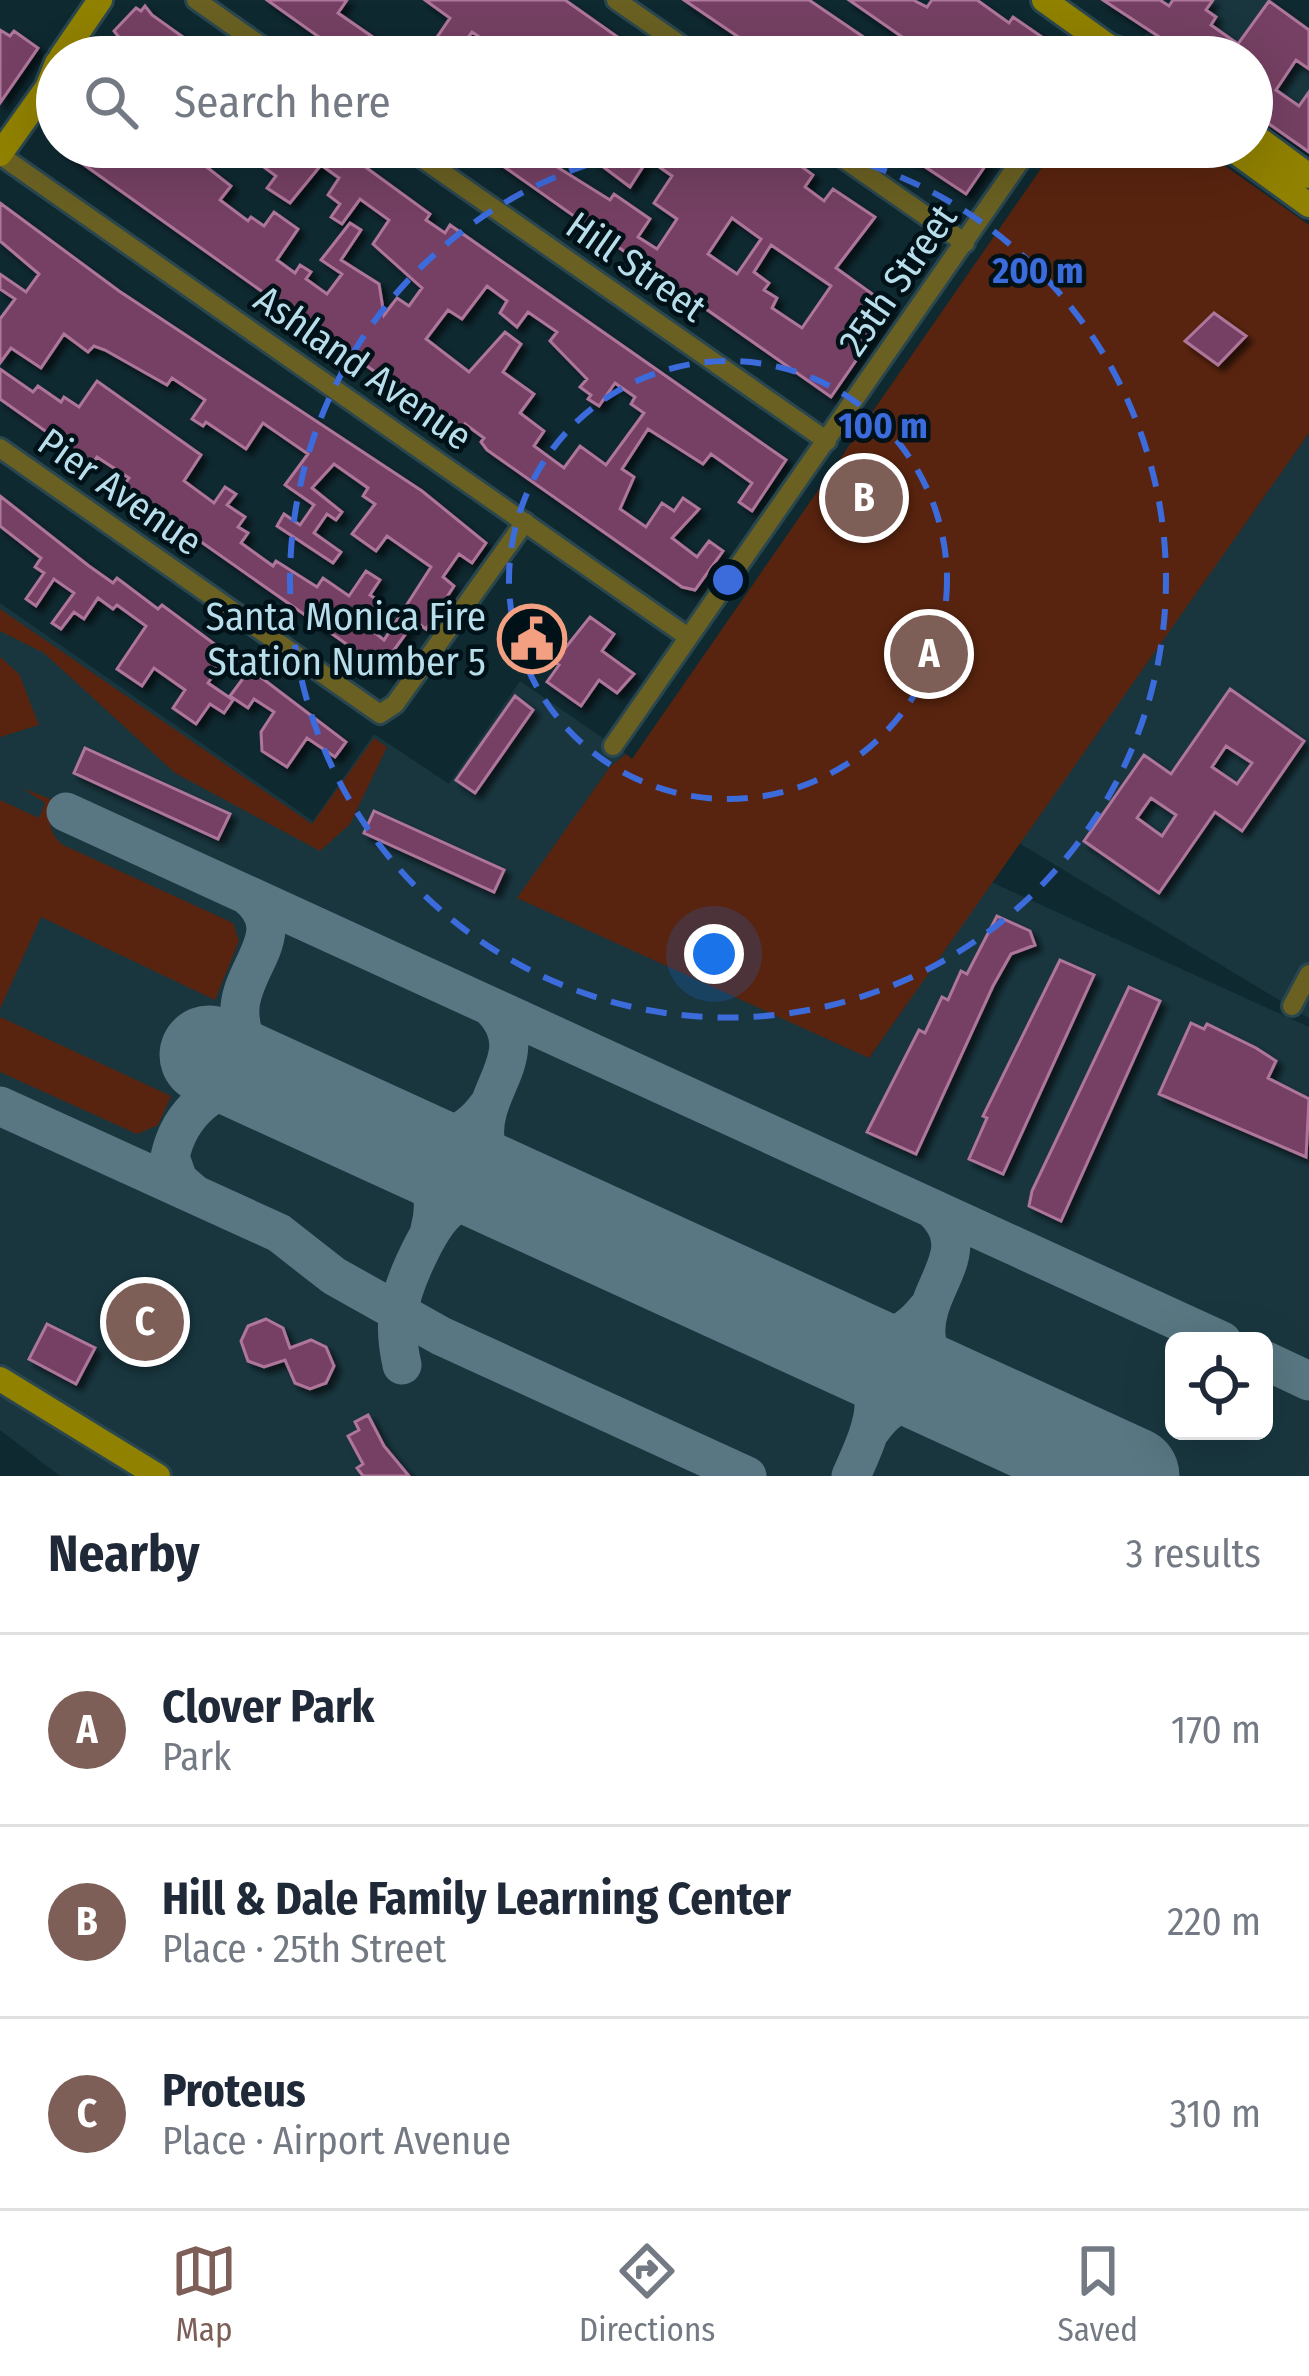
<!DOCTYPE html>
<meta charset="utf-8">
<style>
:root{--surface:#fff;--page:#f6f6f7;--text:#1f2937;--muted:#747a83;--line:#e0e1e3;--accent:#7e5f58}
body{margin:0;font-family:"Fira Sans Condensed",sans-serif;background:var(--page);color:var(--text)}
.controls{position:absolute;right:36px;bottom:36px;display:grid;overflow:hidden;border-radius:18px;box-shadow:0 12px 48px #0002}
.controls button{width:108px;height:108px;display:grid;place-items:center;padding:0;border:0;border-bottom:3px solid var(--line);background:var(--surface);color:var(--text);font:60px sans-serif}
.you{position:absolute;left:714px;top:954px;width:42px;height:42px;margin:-30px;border:9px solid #fff;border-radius:50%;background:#1a73e8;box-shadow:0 0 0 18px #1a73e833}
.badge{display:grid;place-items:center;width:78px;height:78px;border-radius:50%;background:var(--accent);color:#fff;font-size:39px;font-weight:700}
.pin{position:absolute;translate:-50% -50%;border:6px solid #fff;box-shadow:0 3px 12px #0006}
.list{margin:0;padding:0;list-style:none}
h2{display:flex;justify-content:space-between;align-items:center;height:156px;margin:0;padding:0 48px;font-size:51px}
h2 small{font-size:39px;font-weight:400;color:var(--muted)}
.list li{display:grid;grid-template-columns:78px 1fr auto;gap:36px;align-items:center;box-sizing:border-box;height:192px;padding:0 48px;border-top:3px solid var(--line)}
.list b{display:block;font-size:45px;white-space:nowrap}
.list p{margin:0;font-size:39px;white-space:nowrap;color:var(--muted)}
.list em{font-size:39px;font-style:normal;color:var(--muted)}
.icon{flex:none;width:66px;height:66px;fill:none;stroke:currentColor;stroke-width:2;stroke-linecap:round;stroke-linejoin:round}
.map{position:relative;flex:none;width:1309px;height:1476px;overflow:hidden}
.search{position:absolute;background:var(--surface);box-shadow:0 12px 48px #0002;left:36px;right:36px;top:36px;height:132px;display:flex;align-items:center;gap:30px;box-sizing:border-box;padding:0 42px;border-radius:66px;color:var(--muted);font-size:45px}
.sheet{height:732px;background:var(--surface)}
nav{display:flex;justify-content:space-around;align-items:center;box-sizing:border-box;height:168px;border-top:3px solid var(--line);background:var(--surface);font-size:33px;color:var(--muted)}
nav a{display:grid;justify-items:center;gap:6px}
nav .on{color:var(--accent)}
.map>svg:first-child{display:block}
.built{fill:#19363f;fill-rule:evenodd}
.green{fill:#59240f}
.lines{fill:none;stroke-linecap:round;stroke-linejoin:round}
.taxiway{stroke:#587782;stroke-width:39}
.runway{stroke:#587782;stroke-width:99}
.building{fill:#744063;stroke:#af769b;stroke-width:3;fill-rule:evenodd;filter:url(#shadow)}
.street-casing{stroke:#2a464f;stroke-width:24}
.secondary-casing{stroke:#2a464f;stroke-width:30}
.street{stroke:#696022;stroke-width:18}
.secondary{stroke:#908100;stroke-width:24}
.ring{fill:none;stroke:#3c6bdc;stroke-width:6;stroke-dasharray:21 15}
.labels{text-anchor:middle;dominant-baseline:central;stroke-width:9;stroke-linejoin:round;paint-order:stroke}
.street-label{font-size:39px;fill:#b9deeb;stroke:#001118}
.poi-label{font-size:39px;fill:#b9deeb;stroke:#001118;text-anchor:end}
.centre{fill:#3c6bdc;stroke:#001118;stroke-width:6}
.ring-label{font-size:36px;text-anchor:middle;font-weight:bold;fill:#3c6bdc;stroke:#001118;stroke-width:9;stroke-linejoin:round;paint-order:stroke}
</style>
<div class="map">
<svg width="1309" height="1476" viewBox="0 0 1309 1476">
<defs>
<filter id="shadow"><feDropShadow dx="5.5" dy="5.5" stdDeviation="3" flood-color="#0009"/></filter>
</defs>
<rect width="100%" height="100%" fill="#0f2931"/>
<path class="built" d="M1171,0H1267L1309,29V153L1252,113V57H1173L1144,36Z
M1309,433V1018L1019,843Z
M0,603L313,821L374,734L449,784L520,681L626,754L610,767L518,898L870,1057L991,882L1309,1027V1476H60L0,1430ZM1174,1341H1264V1431H1174Z"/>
<path class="green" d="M1056,147H1198L1309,225V433L869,1058L517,898L610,767L626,754L632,759Z
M0,609L312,824L374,738L387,747L350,824L320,851L175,773L44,653L0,631Z
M0,657L19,674L39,725L0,737Z
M22,788L53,800C47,816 48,834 63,845L233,923L239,941L215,1000L41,917L0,1009V800L39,818L45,803Z
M0,1017L171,1096L158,1125L137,1134L0,1072Z"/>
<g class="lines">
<path class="taxiway" d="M66,812L1222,1341
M247,895C292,931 243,965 240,1007C238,1037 255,1061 273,1084
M491,1007C553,1069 425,1114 523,1198
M0,1106L279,1233L334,1276L441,1336L747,1476
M387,1136C428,1144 460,1144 487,1107
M387,1136C421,1159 442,1186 430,1229
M193,1193L178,1180L170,1157C179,1113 215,1083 259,1078
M932,1208C998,1268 861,1312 969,1402
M828,1338C892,1381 879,1414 851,1476
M828,1338C869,1343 898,1346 926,1310
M1264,1360L1309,1381
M402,1365C393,1324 397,1302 414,1264C440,1207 459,1186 523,1198
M871,1430C896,1393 930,1392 969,1402"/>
<path class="runway" d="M209,1055L1130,1476"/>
</g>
<path class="building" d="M267,0H347L338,13L399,55L407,44L424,56L450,18L425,0H565L622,40L610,57H510L472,32L454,57H355L343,48L340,52Z
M684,0H809L893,57H768Z
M849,0H913L927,7L932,0H977L1009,23L1013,17L1071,57H931Z
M1103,0H1160L1169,6L1173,0H1213L1206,10L1216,17L1211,25L1238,44L1269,1L1309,30V69L1296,60L1276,90L1299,106L1309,92V152L1252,112V57H1190Z
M145,6L152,15L211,57H153L139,47L132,57H109L122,41L114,31L136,8L141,11Z
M0,30L10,36L14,31L38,48L0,103Z
M59,147H181L231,186L220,200L248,221L251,217L264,226L274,212L298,229L277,260L295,273L300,265L311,272L306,279L327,294L342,274L321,260L350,223L361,230L341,260L379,284L384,315L397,298L409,306L422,288L373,244L389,220L360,199L342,224L331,217L340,204L328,195L339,178L321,165L290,203L267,188L276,176L265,168L280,147L342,150L430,214L426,220L445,233L450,225L786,460L752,511L739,502L752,483L711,454L703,464L648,429L622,469L634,477L620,509L646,527L662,503L674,511L683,498L699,509L672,538L697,557L709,541L723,551L695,590L682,587L487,450L481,442L484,438L465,424L461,430L423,406ZM487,286L507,301L500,313L517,327L528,312L557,332L550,341L587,379L580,387L591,395L588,399L599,406L615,383L635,397L631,404L644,413L606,465L580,446L564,468L534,446L544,431L520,413L534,394L503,372L521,344L505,332L469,372L426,339L448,310L462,319Z
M476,147H525L610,200L614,194L650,219L638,237L657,249L677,219L654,203L672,176L648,159L630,187L594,160L603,147H775L813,175L805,187L824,201L833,189L875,217L836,268L892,308L831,397ZM732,218L761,239L737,274L708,254ZM771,245L831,286L802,328L772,308L777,298L764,290L769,283L754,272Z
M895,147H998L966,194Z
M0,203L119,291L422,491L486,543L472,563L459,554L443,577L454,586L426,629L415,621L391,654L402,662L392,676L123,487L129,478L97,457L92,464L0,399V369L33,392L38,386L61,402L64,397L79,407L97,381L201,455L184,481L214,503L225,487L236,494L227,505L245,517L238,527L248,533L241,543L273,566L276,561L317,587L323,578L349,596L366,571L380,580L370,595L382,603L366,626L384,640L431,567L387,536L376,551L352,534L375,504L363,496L368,488L334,464L312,488L342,512L336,520L327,514L314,533L341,552L333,563L277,526L284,514L300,525L314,505L285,485L308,454L263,423L246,449L206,422L203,426L192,419L205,400L172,378L167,385L105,350L94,346L88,352L64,334L41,368L11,348L0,363V319L15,299L0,289V274L26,292L39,274L0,241Z
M1214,313L1246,336L1218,365L1185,341Z
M852,471L888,501L875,519L841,495Z
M0,496L89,566L113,583L117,578L158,609L162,605L228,654L208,683L233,700L224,713L210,704L196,724L173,708L185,690L154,668L142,686L117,669L146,626L117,605L113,609L98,598L84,619L74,612L61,629L52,623L74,593L54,579L36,606L26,599L44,573L35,567L41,558L0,526Z
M590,617L614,634L602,651L634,674L617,693L599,680L581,706L547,682L559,665L554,662Z
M250,669L346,742L335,757L307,738L287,767L262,751L261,732L274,712L254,699L248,708L230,696Z
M1230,689L1304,741L1242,831L1215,812L1159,893L1084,841L1144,755L1171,774ZM1226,746L1252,763L1237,784L1212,767ZM1151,798L1176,815L1162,836L1137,818Z
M515,696L533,710L475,793L456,780Z
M85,748L230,814L218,839L74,773Z
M374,811L504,870L494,892L364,833Z
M997,916L1030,931L1035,945L1011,954L993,986L916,1154L867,1132L919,1030L925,1033L942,997L948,1000L961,971L967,974Z
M1060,960L1094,975L1003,1174L969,1159L987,1118L983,1116Z
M1129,987L1160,1001L1061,1221L1029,1206L1032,1191Z
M1191,1023L1204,1029L1207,1024L1256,1048L1276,1061L1268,1078L1309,1099L1306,1157L1159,1094Z
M122 1322a23 23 0 1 1 46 0a23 23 0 1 1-46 0Z
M266,1319L283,1328L290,1348L311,1340L326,1347L334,1366L326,1383L310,1389L295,1383L285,1360L264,1367L248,1361L241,1341L248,1326Z
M47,1324L95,1348L76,1384L29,1359Z
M368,1415L384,1446L409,1476H363L357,1468L363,1464L348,1436L359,1430L355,1422Z"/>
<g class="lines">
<defs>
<path id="street" d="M196,0L277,57
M616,0L698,57
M406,147L827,441
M827,147L965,243
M0,155L688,637
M0,448L380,714L395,704L525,522
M613,746L1030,147
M1292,1006L1309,974"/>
<path id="secondary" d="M1044,0L1108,46L1136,57
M61,57L100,0
M1252,134L1309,176
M1229,147L1309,205
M0,154L47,88L57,63
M0,1379L158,1476"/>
</defs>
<use href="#street" class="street-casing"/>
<use href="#secondary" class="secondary-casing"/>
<use href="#street" class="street"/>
<use href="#secondary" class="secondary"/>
</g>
<g class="ring">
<circle cx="728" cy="580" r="219"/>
<path d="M797 147A438 438 0 1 1 659 147"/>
</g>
<defs>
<symbol id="civic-ring" viewBox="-11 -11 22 22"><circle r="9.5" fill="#001118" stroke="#f2a081" stroke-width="1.5"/><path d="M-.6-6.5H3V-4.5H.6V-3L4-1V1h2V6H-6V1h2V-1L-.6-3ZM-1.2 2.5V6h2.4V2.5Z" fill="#f2a081"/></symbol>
</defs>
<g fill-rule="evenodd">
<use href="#civic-ring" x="494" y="601" width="76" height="76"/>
</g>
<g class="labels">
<g class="street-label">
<text transform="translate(636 267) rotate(35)">Hill Street</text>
<text transform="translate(898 280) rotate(-55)">25th Street</text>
<text transform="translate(363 368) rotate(35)">Ashland Avenue</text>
<text transform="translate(120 492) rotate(35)">Pier Avenue</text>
</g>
<g class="poi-label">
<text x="486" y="617">Santa Monica Fire<tspan x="486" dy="45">Station Number 5</tspan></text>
</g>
</g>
<circle cx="728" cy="580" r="18" class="centre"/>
<g class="ring-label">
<text x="1038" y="283">200 m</text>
<text x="883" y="438">100 m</text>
</g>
</svg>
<div class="controls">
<button><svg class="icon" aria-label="locate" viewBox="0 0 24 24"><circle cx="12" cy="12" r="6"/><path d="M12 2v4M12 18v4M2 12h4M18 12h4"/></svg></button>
</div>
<div class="you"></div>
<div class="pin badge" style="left:929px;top:654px">A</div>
<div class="pin badge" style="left:864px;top:498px">B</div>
<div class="pin badge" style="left:145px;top:1322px">C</div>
<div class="search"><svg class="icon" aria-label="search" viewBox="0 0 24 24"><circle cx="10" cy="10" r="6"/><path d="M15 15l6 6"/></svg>Search here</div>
</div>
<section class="sheet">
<h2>Nearby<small>3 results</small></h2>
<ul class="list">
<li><span class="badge">A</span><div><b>Clover Park</b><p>Park</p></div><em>170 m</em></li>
<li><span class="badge">B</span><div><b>Hill &amp; Dale Family Learning Center</b><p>Place · 25th Street</p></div><em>220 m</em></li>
<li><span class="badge">C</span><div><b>Proteus</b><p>Place · Airport Avenue</p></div><em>310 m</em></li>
</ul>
</section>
<nav>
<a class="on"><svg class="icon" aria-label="map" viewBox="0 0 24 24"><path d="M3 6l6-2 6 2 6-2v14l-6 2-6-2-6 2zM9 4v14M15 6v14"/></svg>Map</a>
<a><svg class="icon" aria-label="directions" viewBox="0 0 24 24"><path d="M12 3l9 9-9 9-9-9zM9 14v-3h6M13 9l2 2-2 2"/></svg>Directions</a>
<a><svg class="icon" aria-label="saved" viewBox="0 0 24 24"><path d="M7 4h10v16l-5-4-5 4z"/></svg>Saved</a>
</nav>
